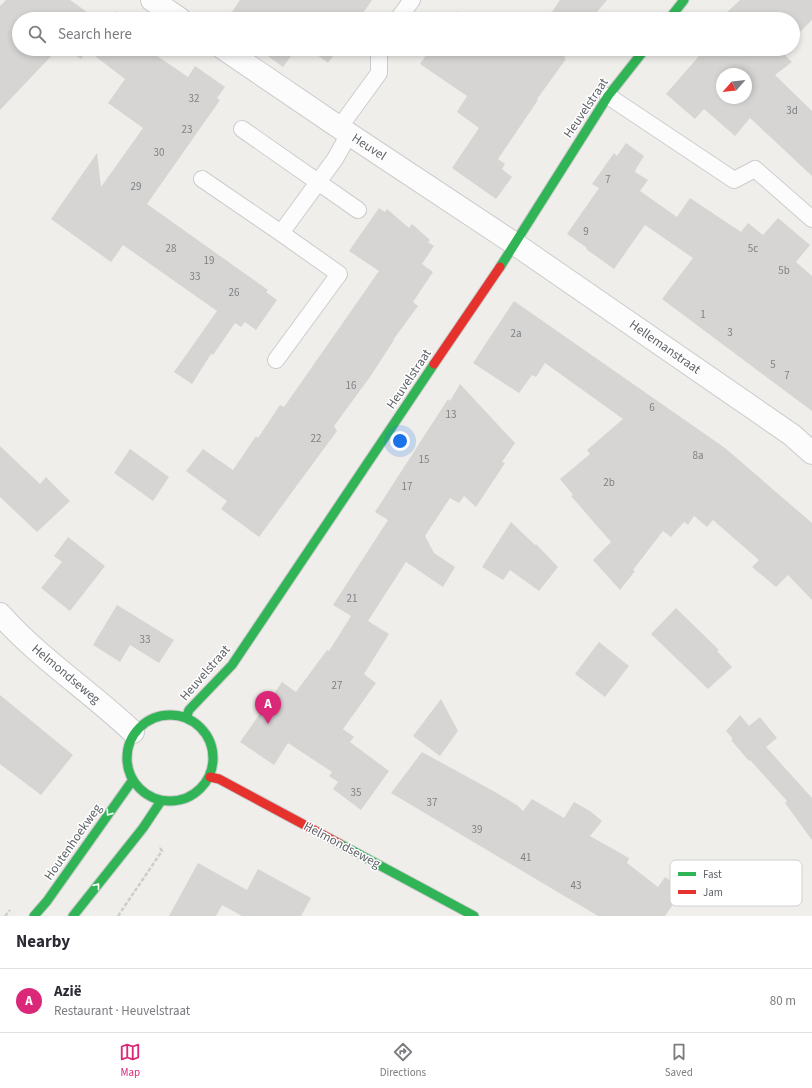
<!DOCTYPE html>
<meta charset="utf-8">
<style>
:root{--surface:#fff;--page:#f2f2f3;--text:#2b2b33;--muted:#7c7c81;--line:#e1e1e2;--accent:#db2777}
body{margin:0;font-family:"Source Sans 3",sans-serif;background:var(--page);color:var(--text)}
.compass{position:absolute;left:716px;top:68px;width:36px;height:36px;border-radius:50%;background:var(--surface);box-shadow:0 2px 6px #0003;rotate:243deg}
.you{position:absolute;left:400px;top:441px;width:14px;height:14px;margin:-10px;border:3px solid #fff;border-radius:50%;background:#1a73e8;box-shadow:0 0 0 6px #1a73e833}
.badge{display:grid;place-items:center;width:26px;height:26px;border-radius:50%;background:var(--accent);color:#fff;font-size:13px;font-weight:700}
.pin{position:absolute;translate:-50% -33px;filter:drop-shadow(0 1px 2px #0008)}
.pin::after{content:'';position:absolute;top:21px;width:14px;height:12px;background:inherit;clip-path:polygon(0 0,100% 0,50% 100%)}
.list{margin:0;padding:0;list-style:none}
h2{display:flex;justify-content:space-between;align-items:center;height:52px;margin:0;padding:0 16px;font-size:17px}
h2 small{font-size:13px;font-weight:400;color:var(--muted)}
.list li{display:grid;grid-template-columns:26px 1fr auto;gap:12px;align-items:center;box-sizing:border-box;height:64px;padding:0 16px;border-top:1px solid var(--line)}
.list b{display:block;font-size:15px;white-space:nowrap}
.list p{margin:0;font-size:13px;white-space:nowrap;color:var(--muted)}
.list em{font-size:13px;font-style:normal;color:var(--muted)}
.icon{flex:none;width:22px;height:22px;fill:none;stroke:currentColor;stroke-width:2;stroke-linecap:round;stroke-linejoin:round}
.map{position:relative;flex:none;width:812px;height:916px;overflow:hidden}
.search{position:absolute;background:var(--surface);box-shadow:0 2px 6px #0003;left:12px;right:12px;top:12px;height:44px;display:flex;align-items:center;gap:10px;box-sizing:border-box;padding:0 14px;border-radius:22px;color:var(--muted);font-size:15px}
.sheet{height:116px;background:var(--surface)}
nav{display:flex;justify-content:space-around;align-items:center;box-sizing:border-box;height:56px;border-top:1px solid var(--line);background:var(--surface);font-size:11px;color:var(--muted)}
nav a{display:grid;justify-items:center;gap:2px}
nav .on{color:var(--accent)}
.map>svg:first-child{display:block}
.building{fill:#d6d5d3;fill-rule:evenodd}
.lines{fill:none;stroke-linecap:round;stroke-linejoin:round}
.lane-casing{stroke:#cbcccc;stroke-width:18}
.street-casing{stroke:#cbcccc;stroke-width:24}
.fast-casing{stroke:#cacacb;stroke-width:11}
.jam-casing{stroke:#cacacb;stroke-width:11}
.path{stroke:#cacfcc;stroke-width:2.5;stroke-dasharray:4 2;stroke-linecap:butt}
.lane{stroke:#fdfcfc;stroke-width:16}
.street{stroke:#fdfcfc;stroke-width:22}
.fast{stroke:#30b455;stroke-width:9}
.jam{stroke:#e5322d;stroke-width:9}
.oneway{stroke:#fff}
.labels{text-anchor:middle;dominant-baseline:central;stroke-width:3;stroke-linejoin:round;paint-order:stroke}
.number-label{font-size:11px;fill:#7e8184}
.street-label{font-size:13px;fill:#5f6368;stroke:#fff}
.key{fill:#fff;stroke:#cfd0d2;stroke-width:1}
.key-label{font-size:11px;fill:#5f6368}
</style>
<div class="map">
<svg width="812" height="916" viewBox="0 0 812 916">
<rect width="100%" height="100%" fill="#efeeea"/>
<path class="building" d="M6,0H70L97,19H19V49H58L0,110V6Z
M240,0H372L359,19H227Z
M560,0H607L591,19H547Z
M740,0H812V20L793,39V19H723L721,18Z
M115,11L127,19H109Z
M458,11L469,19H453Z
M67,49H155L153,53L188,77L195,66L225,87L217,98L220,100L147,204L268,290L266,292L277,300L256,330L245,322L241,327L235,323L213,355L211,354L192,384L174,372L217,311L123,245L111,262L51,219L97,153L101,187L143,128L108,103L125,79L87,50L81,59Z
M258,49H296L283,67Z
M309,49H338L328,63Z
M430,49H570L564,58L566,59L537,99L538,100L498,159L505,164L502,169L512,177L496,199L452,168L479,128L457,112L467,96L420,64Z
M705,49H783L781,51L792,62L775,75L812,111V176L750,118L735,136L704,109L695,119L666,94ZM722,74H746V98H722Z
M626,143L644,156L636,169L635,172L648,180L640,191L677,217L690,198L741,232L748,223L763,235L778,218L810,245L796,262L812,276V411L662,299L693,258L645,225L614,269L586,249L587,248L567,234L599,188L592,184L614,153L617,156Z
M379,208L385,212L387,209L409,228L412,224L430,240L428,242L434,246L422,264L433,272L413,302L418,306L393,340H394L370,377L334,426L337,431L259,537L221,509L227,501L186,471L203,449L233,470L256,436L258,438L280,405L284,407L379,271L349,251Z
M514,301L725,448L812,523V600L788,575L776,587L752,567L759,560L713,520L707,527L694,516L688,525L684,522L671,537L663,531L633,570L635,571L620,590L593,560L611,542L571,496L573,495L560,479L590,454L587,450L623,419L545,363L536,377L532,375L519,393L473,363Z
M460,384L515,443L502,462L505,463L476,507L464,496L459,503L450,498L425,536L434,553L455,567L443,587L406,562L368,621L389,634L364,674L376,683L343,729L354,737L350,742L389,771L361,810L333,789L338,782L329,776L332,772L288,743L274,765L240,742L282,682L296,692L327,650L329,651L351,616L333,605L388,520L375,512L448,399L450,401Z
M0,446L40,484L46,477L70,501L37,532L0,497Z
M130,449L169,477L153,501L114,473Z
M511,522L535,545L536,544L558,567L539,591L510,570L503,580L482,567Z
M68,537L105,566L70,611L41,588L62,562L54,556Z
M117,605L174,640L159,663L130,645L120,662L93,645Z
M676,608L719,650L717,651L732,667L708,689L651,634Z
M599,642L629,666L605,697L575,674Z
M0,695L73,755L41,795L0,764Z
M441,699L458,731L440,756L413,736Z
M740,715L749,726L760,717L777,738L766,747L812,798V840L785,803L787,801L750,760L749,761L731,740L733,739L726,731Z
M422,752L495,792L517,805L523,811L532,799L564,818L574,802L590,811L602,821L590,836L629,858L627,863L658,887L665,877L683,890L665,916H598L391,793Z
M198,863L247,890L258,869L311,898L301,916H242L222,905L216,916H169Z"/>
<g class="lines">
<defs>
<path id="lane" d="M398,19L412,0
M608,96L734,180L755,169L812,219
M339,128L379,73V49
M242,129L358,210
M202,179L281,233L339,274L276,360
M281,233L335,159L349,134"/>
<path id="street" d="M152,0L180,19
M224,49L349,134L515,244L792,435L812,453
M0,614C40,659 90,691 133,732"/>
<path id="fast" d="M669,19L684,0
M500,267L608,96L645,49
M127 758a43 43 0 1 1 86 0a43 43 0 1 1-86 0Z
M186,718L189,710L232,665L434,364
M340,844L474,916
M34,916L47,901L132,781
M73,916L143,828L161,801"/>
<path id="jam" d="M434,364L500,267
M210,777L219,779L340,844"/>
</defs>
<use href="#lane" class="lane-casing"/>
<use href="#street" class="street-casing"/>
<use href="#fast" class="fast-casing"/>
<use href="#jam" class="jam-casing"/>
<path class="path" d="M5,916L10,910
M118,916L162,851L159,846"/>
<use href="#lane" class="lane"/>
<use href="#street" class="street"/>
<use href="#fast" class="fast"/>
<use href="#jam" class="jam"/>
</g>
<defs><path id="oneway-chevron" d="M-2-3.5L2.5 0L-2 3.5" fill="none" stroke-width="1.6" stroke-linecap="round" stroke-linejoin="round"/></defs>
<g class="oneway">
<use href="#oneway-chevron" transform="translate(109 813) rotate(125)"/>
<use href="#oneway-chevron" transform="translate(97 886) rotate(-51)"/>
</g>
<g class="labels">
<g class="number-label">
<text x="194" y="98">32</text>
<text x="792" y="110">3d</text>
<text x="187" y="129">23</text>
<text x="159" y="152">30</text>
<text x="608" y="179">7</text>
<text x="136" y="186">29</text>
<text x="586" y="231">9</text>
<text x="171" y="248">28</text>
<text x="753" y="248">5c</text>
<text x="209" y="260">19</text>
<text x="784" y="270">5b</text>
<text x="195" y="276">33</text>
<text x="234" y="292">26</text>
<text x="703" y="314">1</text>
<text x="730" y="332">3</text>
<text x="516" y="333">2a</text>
<text x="773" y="364">5</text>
<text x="787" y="375">7</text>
<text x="351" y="385">16</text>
<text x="652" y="407">6</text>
<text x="451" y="414">13</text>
<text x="316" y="438">22</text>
<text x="698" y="455">8a</text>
<text x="424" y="459">15</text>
<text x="609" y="482">2b</text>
<text x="407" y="486">17</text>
<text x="352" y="598">21</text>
<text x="145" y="639">33</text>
<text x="337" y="685">27</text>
<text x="356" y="792">35</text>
<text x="432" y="802">37</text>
<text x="477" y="829">39</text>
<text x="526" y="857">41</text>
<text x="576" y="885">43</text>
</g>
<g class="street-label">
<text transform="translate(586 108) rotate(-56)">Heuvelstraat</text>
<text transform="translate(369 147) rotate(33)">Heuvel</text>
<text transform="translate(665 347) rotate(35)">Hellemanstraat</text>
<text transform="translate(409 379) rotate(-56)">Heuvelstraat</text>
<text transform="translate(205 673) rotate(-49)">Heuvelstraat</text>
<text transform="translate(66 674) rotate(40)">Helmondseweg</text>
<text transform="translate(73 842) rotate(-55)">Houtenhoekweg</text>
<text transform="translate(342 845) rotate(28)">Helmondseweg</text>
</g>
</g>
<rect x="670" y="860" width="132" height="46" rx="6" class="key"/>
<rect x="678" y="872" width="18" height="4" fill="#30b455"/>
<rect x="678" y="890" width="18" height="4" fill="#e5322d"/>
<g class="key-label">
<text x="703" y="878">Fast</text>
<text x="703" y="896">Jam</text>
</g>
</svg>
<svg class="compass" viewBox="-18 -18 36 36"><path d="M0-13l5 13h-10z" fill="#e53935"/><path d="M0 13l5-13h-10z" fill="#7c7c81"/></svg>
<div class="you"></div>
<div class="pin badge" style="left:268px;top:724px">A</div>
<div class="search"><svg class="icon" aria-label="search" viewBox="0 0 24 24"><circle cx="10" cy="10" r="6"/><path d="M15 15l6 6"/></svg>Search here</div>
</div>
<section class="sheet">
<h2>Nearby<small></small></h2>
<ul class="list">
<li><span class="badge">A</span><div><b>Azië</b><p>Restaurant · Heuvelstraat</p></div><em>80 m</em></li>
</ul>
</section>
<nav>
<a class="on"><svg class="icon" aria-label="map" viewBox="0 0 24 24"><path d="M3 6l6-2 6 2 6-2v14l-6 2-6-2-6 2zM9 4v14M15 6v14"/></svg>Map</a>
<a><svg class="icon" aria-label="directions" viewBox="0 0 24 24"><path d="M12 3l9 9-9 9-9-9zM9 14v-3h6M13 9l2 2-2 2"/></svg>Directions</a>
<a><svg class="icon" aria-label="saved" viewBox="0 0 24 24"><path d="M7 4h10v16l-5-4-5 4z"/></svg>Saved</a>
</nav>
